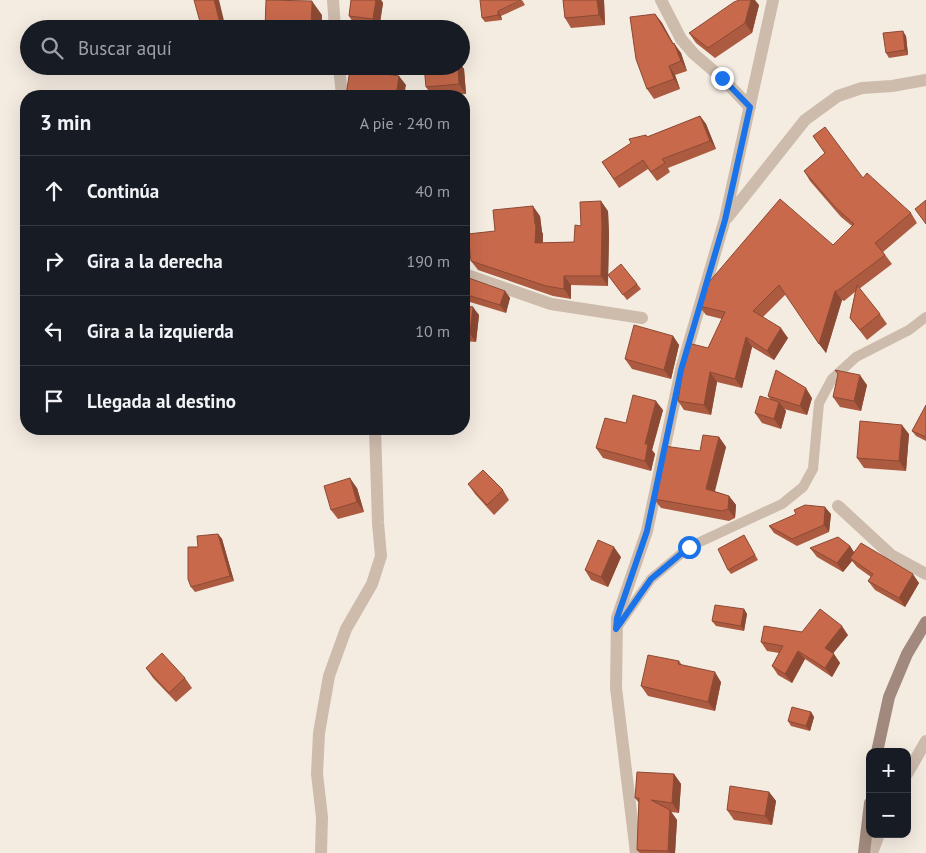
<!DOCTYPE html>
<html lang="es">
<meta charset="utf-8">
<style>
:root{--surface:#171b24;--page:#20242c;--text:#f1f3f6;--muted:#9ea1a6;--line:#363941}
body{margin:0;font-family:"PT Sans",sans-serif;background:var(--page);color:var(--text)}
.controls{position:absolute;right:15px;bottom:15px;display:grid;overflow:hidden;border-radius:10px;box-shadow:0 5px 20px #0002}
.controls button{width:45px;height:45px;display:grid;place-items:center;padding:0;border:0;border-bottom:1px solid var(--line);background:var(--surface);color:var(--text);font:25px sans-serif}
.stop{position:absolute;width:15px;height:15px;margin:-11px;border:4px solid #1a73e8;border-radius:50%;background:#fff}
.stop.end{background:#1a73e8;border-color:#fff;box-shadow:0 1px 5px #0008}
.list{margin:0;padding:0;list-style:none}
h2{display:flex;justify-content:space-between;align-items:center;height:65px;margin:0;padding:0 20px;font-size:21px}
h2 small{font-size:16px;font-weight:400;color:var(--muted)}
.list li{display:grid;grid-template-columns:32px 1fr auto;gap:15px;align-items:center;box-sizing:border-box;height:70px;padding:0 20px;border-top:1px solid var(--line)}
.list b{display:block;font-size:19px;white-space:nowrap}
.list em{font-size:16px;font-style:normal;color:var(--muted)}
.icon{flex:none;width:28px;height:28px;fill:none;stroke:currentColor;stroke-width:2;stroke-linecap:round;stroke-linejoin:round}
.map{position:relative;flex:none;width:926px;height:853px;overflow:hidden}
.search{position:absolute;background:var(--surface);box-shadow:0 5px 20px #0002;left:20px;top:20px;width:450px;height:55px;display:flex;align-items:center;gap:12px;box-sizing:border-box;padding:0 18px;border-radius:28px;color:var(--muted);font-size:19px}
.panel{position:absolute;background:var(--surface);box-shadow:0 5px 20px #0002;left:20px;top:90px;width:450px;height:345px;border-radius:20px}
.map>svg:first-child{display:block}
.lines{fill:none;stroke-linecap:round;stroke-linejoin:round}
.service{stroke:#cdbbac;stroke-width:10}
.minor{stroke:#cdbbac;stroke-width:12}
.tertiary{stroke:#cdbbac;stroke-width:12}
.secondary{stroke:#a18a7d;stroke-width:12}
.wall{fill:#ac5a40}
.shaded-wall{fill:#8c4a34}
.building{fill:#c8694b;stroke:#8c4a34}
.route{stroke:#1a73e8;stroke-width:6}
</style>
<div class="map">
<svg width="926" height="853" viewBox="0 0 926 853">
<rect width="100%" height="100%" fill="#f4ebe1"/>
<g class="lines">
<path class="service" d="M616,629L651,579L689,547L782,504L803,487L813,469L819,403L832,379L856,357L909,330L926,317"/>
<path class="minor" d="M333,0L335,29
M661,0L681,39L694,54L722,78L750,107
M339,66L342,96
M727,218L805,120L838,96L862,88L892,86L926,80
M464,274L551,304L642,318
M838,506L891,555L926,574
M321,853L322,817L317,774L319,733L329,676L346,629L372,584L381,556L378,523L375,429
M636,853L616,688L617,618L647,531L681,370L725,219L773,0"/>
<path class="tertiary" d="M907,774L926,741
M872,853L879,834"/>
<path class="secondary" d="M877,752L889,697L907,654L926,622
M864,853L870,803"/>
</g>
<path class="wall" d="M351,0H381L383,3L379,29L355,26L349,16Z
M522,0L525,5L501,16L502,20L485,22L482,18Z
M563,0H604L605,25L571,28L565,18Z
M759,5L752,33L715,58L696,43L689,33Z
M655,14L662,23L673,44L681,53L687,71L675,75L680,89L654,99L647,89Z
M906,36L908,55L889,58L886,53Z
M461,65L464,69L466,94L432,96L426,87L461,66Z
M700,116L706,124L716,149L668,168L670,172L657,181L648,169L619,188L602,162L647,137Z
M813,136L863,178L911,213L917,223L883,252L892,264L859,289L880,314L887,324L867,340L850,318L855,292L844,301L842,300L826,353L786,294L763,317L788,338L774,360L752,347L742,388L717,382L711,415L684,410L678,401L682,377L680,374L708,348L722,319L706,315L699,306L833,245L852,226L841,217L810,181L804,171L825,153Z
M608,211L609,235L608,275L637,284L641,289L627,300L608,275V286L571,285V299L553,296L478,270L471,261L495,231L540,216L542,232L543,234V243L574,242L581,226Z
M505,291L510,298L506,313L470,302L464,294Z
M464,306L479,315L476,342L464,341Z
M673,336L679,345L671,379L632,369L625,359Z
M838,374L867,385L861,411L840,407L833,397Z
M768,396L812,398L807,415L784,409L786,411L781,429L762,423L755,413L770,399Z
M926,405V441L916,436L912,431Z
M663,410L652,450L655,454L651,471L603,458L596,448L626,423Z
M909,434L906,471L864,468L857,458Z
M719,437L726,447L714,491L729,496L736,505L735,518L729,521L661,508L654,499L700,451Z
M468,484L503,490L509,500L494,515L475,494Z
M357,488L364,512L338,519L331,510Z
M831,514L829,532L797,546L774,533L769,526Z
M218,534L222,539L234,581L195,592L191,587L198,547Z
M744,535L758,560L731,574L728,570Z
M850,546L854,553L919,583L905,607L875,590L868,581L871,577L857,567L852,561L843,572L817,557L810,548Z
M621,557L608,587L591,580L585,570Z
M744,609L747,614L744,631L716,626L712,621Z
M802,632L848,635L833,653L840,663L832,677L805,659L792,683L778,675L772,666L779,653L767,651L761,642Z
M679,661L682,665L721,682L715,711L648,696L641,686Z
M146,668L185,678L192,688L176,702L153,678Z
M811,712L814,717L810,731L791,726L788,721Z
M674,774L681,784L679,813L671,812L677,820L675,853H640L637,850L639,803L635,798Z
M769,792L776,801L772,825L734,820L727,810Z"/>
<path class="shaded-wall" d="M214,0H219L226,29H222L221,27Z
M376,0H381L383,3L379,29L373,19Z
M597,0H604L605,25L599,15Z
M751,0H755L759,5L752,33L745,23Z
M312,1L322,15V29H311Z
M498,11L501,16L502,20L498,15Z
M655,14L662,23L676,48L674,43L681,53L687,71L681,61L673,44Z
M903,31L906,36L908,55L905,50Z
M461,65L464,69L466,94L459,84L458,66H461Z
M669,66L675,75L680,89L674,79Z
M399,76L406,85L404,96H396Z
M700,116L706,124L716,149L710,141Z
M601,201L608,211L609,235L608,286L601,276Z
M533,206L540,216L542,232L543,234L542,252L535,243V224Z
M564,276L571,285V299L564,289Z
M505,291L510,298L506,313L500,305Z
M835,291L842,300L826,353L819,344Z
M473,307L479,315L476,342L470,334Z
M781,328L788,338L774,360L767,351Z
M673,336L679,345L671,379L664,370Z
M746,337L752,347L742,388L735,379Z
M710,372L717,382L711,415L704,405Z
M860,375L867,385L861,411L854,401Z
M806,388L812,398L807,415L800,406Z
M656,401L663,410L652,450L655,454L651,471L645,461V444Z
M779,402L786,411L781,429L774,419Z
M902,425L909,434L906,471L899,461Z
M719,437L726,447L713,499L706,489Z
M350,478L357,488L364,512L357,502Z
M729,496L736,505L735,518L728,509Z
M825,507L831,514L829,532L824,525Z
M218,534L222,539L234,581L230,576Z
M850,546L856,555L850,558L852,561L843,572L837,563Z
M614,547L621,557L608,587L601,577Z
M913,574L919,583L905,607L899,598Z
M744,609L747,614L744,631L741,626Z
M842,626L848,635L831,656L825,648Z
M798,651L805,659L792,683L785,674Z
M834,654L840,663L832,677L825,668Z
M715,672L721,682L715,711L708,702Z
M811,712L814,717L810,731L806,726Z
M674,774L681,784L679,813L672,803Z
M769,792L776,801L772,825L765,816Z
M670,810L677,820L675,853H670L668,851Z"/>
<path class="building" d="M194,0H214L221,27L216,29H202Z
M266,0L312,1L311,29H265Z
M351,0H376L373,19L349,16Z
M480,0H521L498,11V15L482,18Z
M563,0H597L599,15L565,18Z
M739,0H751L745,23L708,48L689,33L734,2Z
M655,14L673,44L674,43L681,61L669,66L674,79L647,89L636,59L630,17Z
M903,31L905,50L886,53L883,33Z
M424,66H458L459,84L426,87Z
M350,69L399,76L396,96H346Z
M700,116L710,141L662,159L665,163L651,172L643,160L614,179L602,162L631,143L629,139L646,135L647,137Z
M825,127L863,178L867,173L911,213L875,243L885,255L837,291H835L819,344L779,285L753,311L781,328L767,351L746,337L735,379L710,372L704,405L678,401L682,375L680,374L688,343L708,348L725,312L699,306L704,288L780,199L833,245L854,224L835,207L804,171L825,153L813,136Z
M926,200V224L915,209Z
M601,201L602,226L601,276H564V289L546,286L471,261L468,234L495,231L493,210L533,206L535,224L536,225L535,243L574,242L575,225L581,226L580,202Z
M621,264L637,284L623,295L608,275Z
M466,277L505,291L500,305L464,294Z
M857,285L880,314L860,330L850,318Z
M464,306L473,307L470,334L464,333Z
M634,325L673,336L664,370L625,359Z
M776,370L806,388L800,406L768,396Z
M835,370L860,375L854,401L833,397L838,374Z
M633,395L656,401L645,444H648L645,461L596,448L605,418L626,423Z
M760,396L779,402L774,419L755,413Z
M926,405V437L912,431Z
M860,421L902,425L899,461L857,458Z
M703,435L719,437L706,489L729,496L728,509L722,511L654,499L664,446L700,451Z
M483,470L503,490L487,505L468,484Z
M350,478L357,502L331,510L324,486Z
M805,505L825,507L824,525L792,539L769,526L796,514L794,510Z
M218,534L230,576L191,587L188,579V547H198L197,536Z
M744,535L755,555L728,570L718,549Z
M838,537L850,546L837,563L810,548Z
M598,540L614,547L601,577L585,570Z
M861,543L913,574L899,598L868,581L873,574L850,558Z
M715,605L744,609L741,626L712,621Z
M820,609L842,626L825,648L834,654L825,668L798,651L785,674L772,666L783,646L761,642L764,626L802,632Z
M162,653L185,678L169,693L146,668Z
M648,655L679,661L678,664L715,672L708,702L641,686Z
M792,707L811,712L806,726L788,721Z
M637,772L674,774L672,803L651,800L670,810L668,851L637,850L639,798H635Z
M730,786L769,792L765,816L727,810Z"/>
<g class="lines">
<path class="route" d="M689,547L651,579L616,629L617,618L647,531L681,370L725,220L750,107L722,78"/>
</g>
</svg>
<div class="controls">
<button>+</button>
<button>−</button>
</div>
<div class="stop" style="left:689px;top:547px"></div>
<div class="stop end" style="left:722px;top:78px"></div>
<div class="search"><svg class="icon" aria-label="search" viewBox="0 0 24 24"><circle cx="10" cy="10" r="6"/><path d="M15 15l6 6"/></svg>Buscar aquí</div>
<section class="panel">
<h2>3 min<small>A pie · 240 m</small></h2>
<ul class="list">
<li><svg class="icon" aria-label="ahead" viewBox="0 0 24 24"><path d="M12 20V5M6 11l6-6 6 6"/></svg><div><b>Continúa</b></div><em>40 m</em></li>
<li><svg class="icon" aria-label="right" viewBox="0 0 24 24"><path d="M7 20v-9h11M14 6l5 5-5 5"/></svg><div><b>Gira a la derecha</b></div><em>190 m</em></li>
<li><svg class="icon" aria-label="left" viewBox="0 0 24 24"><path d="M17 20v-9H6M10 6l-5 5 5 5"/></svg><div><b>Gira a la izquierda</b></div><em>10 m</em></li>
<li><svg class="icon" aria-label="arrive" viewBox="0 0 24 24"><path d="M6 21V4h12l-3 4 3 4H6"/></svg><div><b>Llegada al destino</b></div></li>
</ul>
</section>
</div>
